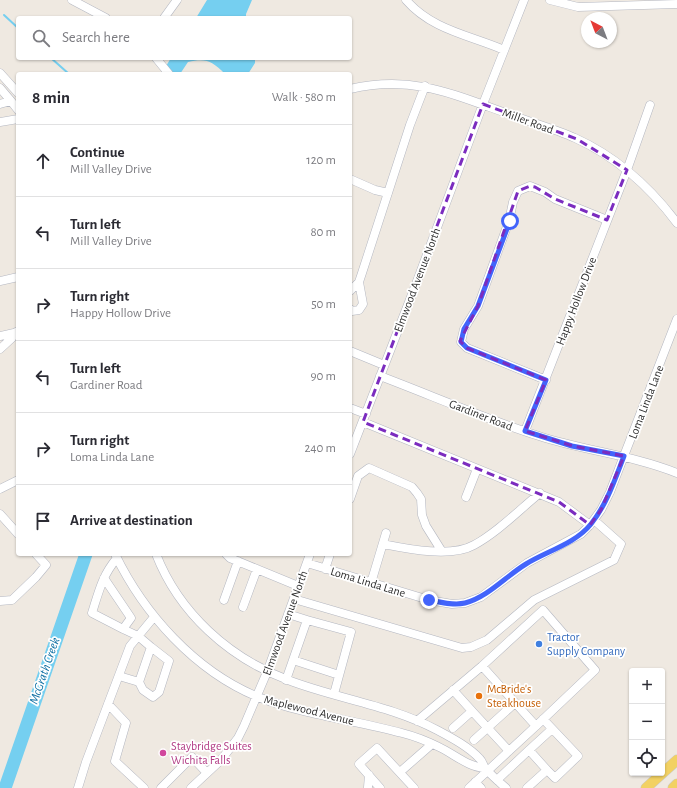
<!DOCTYPE html>
<meta charset="utf-8">
<style>
:root{--surface:#fff;--page:#f2f2f3;--text:#2b2b33;--muted:#7c7c81;--line:#e1e1e2}
body{margin:0;font-family:"Alegreya Sans",sans-serif;background:var(--page);color:var(--text)}
.controls{position:absolute;right:12px;bottom:12px;display:grid;overflow:hidden;border-radius:4px;box-shadow:0 1px 3px #0004}
.controls button{width:36px;height:36px;display:grid;place-items:center;padding:0;border:0;border-bottom:1px solid var(--line);background:var(--surface);color:var(--text);font:20px sans-serif}
.compass{position:absolute;left:581px;top:12px;width:36px;height:36px;border-radius:50%;background:var(--surface);box-shadow:0 1px 3px #0004;rotate:318deg}
.stop{position:absolute;width:12px;height:12px;margin:-9px;border:3px solid #4264fb;border-radius:50%;background:#fff}
.stop.end{background:#4264fb;border-color:#fff;box-shadow:0 1px 4px #0008}
.list{margin:0;padding:0;list-style:none}
h2{display:flex;justify-content:space-between;align-items:center;height:52px;margin:0;padding:0 16px;font-size:17px}
h2 small{font-size:13px;font-weight:400;color:var(--muted)}
.list li{display:grid;grid-template-columns:26px 1fr auto;gap:12px;align-items:center;box-sizing:border-box;height:72px;padding:0 16px;border-top:1px solid var(--line)}
.list b{display:block;font-size:15px;white-space:nowrap}
.list p{margin:0;font-size:13px;white-space:nowrap;color:var(--muted)}
.list em{font-size:13px;font-style:normal;color:var(--muted)}
.icon{flex:none;width:22px;height:22px;fill:none;stroke:currentColor;stroke-width:2;stroke-linecap:round;stroke-linejoin:round}
.map{position:relative;flex:none;width:677px;height:788px;overflow:hidden}
.search{position:absolute;background:var(--surface);box-shadow:0 1px 3px #0004;left:16px;top:16px;width:336px;height:44px;display:flex;align-items:center;gap:10px;box-sizing:border-box;padding:0 14px;border-radius:4px;color:var(--muted);font-size:15px}
.panel{position:absolute;background:var(--surface);box-shadow:0 1px 3px #0004;left:16px;top:72px;width:336px;height:484px;border-radius:4px}
.map>svg:first-child{display:block}
.water{fill:#75cff0}
.lines{fill:none;stroke-linecap:round;stroke-linejoin:round}
.stream{stroke:#75cff0;stroke-width:2}
.river{stroke:#75cff0;stroke-width:13}
.minor-casing{stroke:#b4b7c1;stroke-width:9}
.major-casing{stroke:#c9c9c9;stroke-width:11}
.minor{stroke:#fff;stroke-width:8}
.major{stroke:#f2d163;stroke-width:10}
.route{stroke:#4264fb;stroke-width:5}
.marked{fill:none;stroke:#7b2cbf;stroke-width:3;stroke-dasharray:8 5;stroke-linejoin:round}
.shop-dot{fill:#3f7fe0;stroke:#fff;stroke-width:1.5}
.food-dot{fill:#e8710a;stroke:#fff;stroke-width:1.5}
.hotel-dot{fill:#d1479c;stroke:#fff;stroke-width:1.5}
.labels{text-anchor:middle;dominant-baseline:central;stroke-width:3.5;stroke-linejoin:round;paint-order:stroke}
.street-label{font-size:12px;fill:#2e2e2e;stroke:#fff}
.shop-label{font-size:12px;fill:#366cbe;stroke:#fff;text-anchor:start}
.food-label{font-size:12px;fill:#c56008;stroke:#fff;text-anchor:start}
.hotel-label{font-size:12px;fill:#b23c85;stroke:#fff;text-anchor:start}
.water-label{font-size:13px;font-style:italic;fill:#0d6fa3;stroke:#fff}
</style>
<div class="map">
<svg width="677" height="788" viewBox="0 0 677 788">
<rect width="100%" height="100%" fill="#efe9e1"/>
<path class="water" d="M207,0H252L246,14V18H196Z
M171,58H255V63L248,74H225C212,61 206,58 188,62L180,74H161Z"/>
<g class="lines">
<path class="stream" d="M4,15L18,28
M51,58L69,74"/>
<path class="river" d="M5,788L86,554"/>
<defs>
<path id="minor" d="M72,0L106,18
M406,0C432,30 469,35 504,50
M550,0L578,7L677,4
M164,18L177,0
M156,58L169,74
M0,73L18,93
M0,88L11,101L0,104
M350,89C411,75 450,93 506,113C529,122 553,128 575,138C617,157 650,187 677,223
M11,101L18,110
M0,122L18,119
M350,179L375,190L388,193
M0,281L18,277
M350,291L359,282L362,273L410,125L425,86
M350,309L352,311L359,310L363,304L359,282
M0,336L14,333
M0,349L12,338L14,333L18,331
M350,351L384,365
M380,376C433,396 485,419 539,436C585,451 632,455 677,473
M546,380L467,348L461,342L464,329L478,306L509,221L513,202L518,191L530,186L545,192L555,199L607,220
M350,408L366,414
M363,422L559,502L590,525
M525,431L627,170L650,105
M350,454L416,284L483,104L524,0
M0,489L18,480
M466,497L477,469
M350,499L358,476L369,468L412,487L417,493L421,499L422,515L426,526L441,550
M0,514L18,534
M383,544C408,549 451,558 474,545C498,532 519,510 540,493
M115,554C144,614 195,671 258,697C304,715 354,720 402,733C414,736 427,741 439,747C454,754 468,767 485,768
M156,554C179,613 229,658 288,680C337,699 390,705 437,730C452,738 469,747 480,759C483,762 483,766 486,769C492,776 499,782 506,788
M226,554L230,558L298,586
M307,563L429,600L452,604L465,603L481,597L527,563L581,534L590,525L601,510L610,492L677,319
M325,569L330,554
M104,578L131,618L123,629L92,613C99,591 102,576 117,558
M371,583L386,533
M294,599L462,648L471,647L487,640L534,600L614,560L621,544L594,520
M224,600L238,561
M0,601L12,600L36,577L46,565L36,554
M243,607L257,569
M307,620L351,632L334,694
M293,660L339,675
M482,666L543,610L595,670L536,726
M119,676L139,682L151,647L138,636L123,629
M286,680L307,620L288,614
M139,682L143,690L153,697L159,692L169,661L151,647
M453,690L472,711
M108,704L126,723L115,761L144,788
M543,719L578,756L555,778L547,770
M417,721L482,666L536,726L469,788
M453,728L472,711L509,751
M474,740L515,703
M529,750L552,729
M400,772L432,744
M497,780L529,750L547,770L527,788
M475,782L481,788
M368,787L369,775
M78,788L86,762L130,646L154,617
M161,788L192,757L207,773
M191,788L220,761L238,738L244,726L267,672L310,554
M380,788L359,764L377,748L414,788"/>
<path id="major" d="M646,788L677,760
M673,788L677,784"/>
</defs>
<use href="#minor" class="minor-casing"/>
<use href="#major" class="major-casing"/>
<use href="#minor" class="minor"/>
<use href="#major" class="major"/>
</g>
<g class="lines">
<path class="route" d="M429,600C440,602 453,606 465,603C488,597 506,576 526,564C547,551 575,544 591,524C607,504 615,479 624,456L572,446L525,431L546,380L467,348L461,342L464,329L478,306L510,221"/>
</g>
<path class="marked" d="M483,104L577,139L627,170L607,220L555,199L535,187L530,186L518,191L478,306L460,341L467,348L546,380L525,431L573,446L624,456L601,510L590,525L559,502L363,422Z"/>
<circle class="shop-dot" cx="539" cy="644" r="4"/>
<circle class="food-dot" cx="479" cy="696" r="4"/>
<circle class="hotel-dot" cx="163" cy="753" r="4"/>
<g class="labels">
<g class="street-label">
<text transform="translate(528 121) rotate(20)">Miller Road</text>
<text transform="translate(417 280) rotate(-69)">Elmwood Avenue North</text>
<text transform="translate(576 301) rotate(-69)">Happy Hollow Drive</text>
<text transform="translate(646 402) rotate(-69)">Loma Linda Lane</text>
<text transform="translate(481 415) rotate(21)">Gardiner Road</text>
<text transform="translate(368 582) rotate(17)">Loma Linda Lane</text>
<text transform="translate(285 623) rotate(-70)">Elmwood Avenue North</text>
<text transform="translate(309 710) rotate(14)">Maplewood Avenue</text>
</g>
<g class="shop-label">
<text x="547" y="637">Tractor<tspan x="547" dy="14">Supply Company</tspan></text>
</g>
<g class="food-label">
<text x="487" y="689">McBride's<tspan x="487" dy="14">Steakhouse</tspan></text>
</g>
<g class="hotel-label">
<text x="171" y="746">Staybridge Suites<tspan x="171" dy="14">Wichita Falls</tspan></text>
</g>
<g class="water-label">
<text transform="translate(45 671) rotate(-71)">McGrath Creek</text>
</g>
</g>
</svg>
<div class="controls">
<button>+</button>
<button>−</button>
<button><svg class="icon" aria-label="locate" viewBox="0 0 24 24"><circle cx="12" cy="12" r="6"/><path d="M12 2v4M12 18v4M2 12h4M18 12h4"/></svg></button>
</div>
<svg class="compass" viewBox="-18 -18 36 36"><path d="M0-13l5 13h-10z" fill="#e53935"/><path d="M0 13l5-13h-10z" fill="#7c7c81"/></svg>
<div class="stop" style="left:510px;top:221px"></div>
<div class="stop end" style="left:429px;top:600px"></div>
<div class="search"><svg class="icon" aria-label="search" viewBox="0 0 24 24"><circle cx="10" cy="10" r="6"/><path d="M15 15l6 6"/></svg>Search here</div>
<section class="panel">
<h2>8 min<small>Walk · 580 m</small></h2>
<ul class="list">
<li><svg class="icon" aria-label="ahead" viewBox="0 0 24 24"><path d="M12 20V5M6 11l6-6 6 6"/></svg><div><b>Continue</b><p>Mill Valley Drive</p></div><em>120 m</em></li>
<li><svg class="icon" aria-label="left" viewBox="0 0 24 24"><path d="M17 20v-9H6M10 6l-5 5 5 5"/></svg><div><b>Turn left</b><p>Mill Valley Drive</p></div><em>80 m</em></li>
<li><svg class="icon" aria-label="right" viewBox="0 0 24 24"><path d="M7 20v-9h11M14 6l5 5-5 5"/></svg><div><b>Turn right</b><p>Happy Hollow Drive</p></div><em>50 m</em></li>
<li><svg class="icon" aria-label="left" viewBox="0 0 24 24"><path d="M17 20v-9H6M10 6l-5 5 5 5"/></svg><div><b>Turn left</b><p>Gardiner Road</p></div><em>90 m</em></li>
<li><svg class="icon" aria-label="right" viewBox="0 0 24 24"><path d="M7 20v-9h11M14 6l5 5-5 5"/></svg><div><b>Turn right</b><p>Loma Linda Lane</p></div><em>240 m</em></li>
<li><svg class="icon" aria-label="arrive" viewBox="0 0 24 24"><path d="M6 21V4h12l-3 4 3 4H6"/></svg><div><b>Arrive at destination</b></div></li>
</ul>
</section>
</div>
